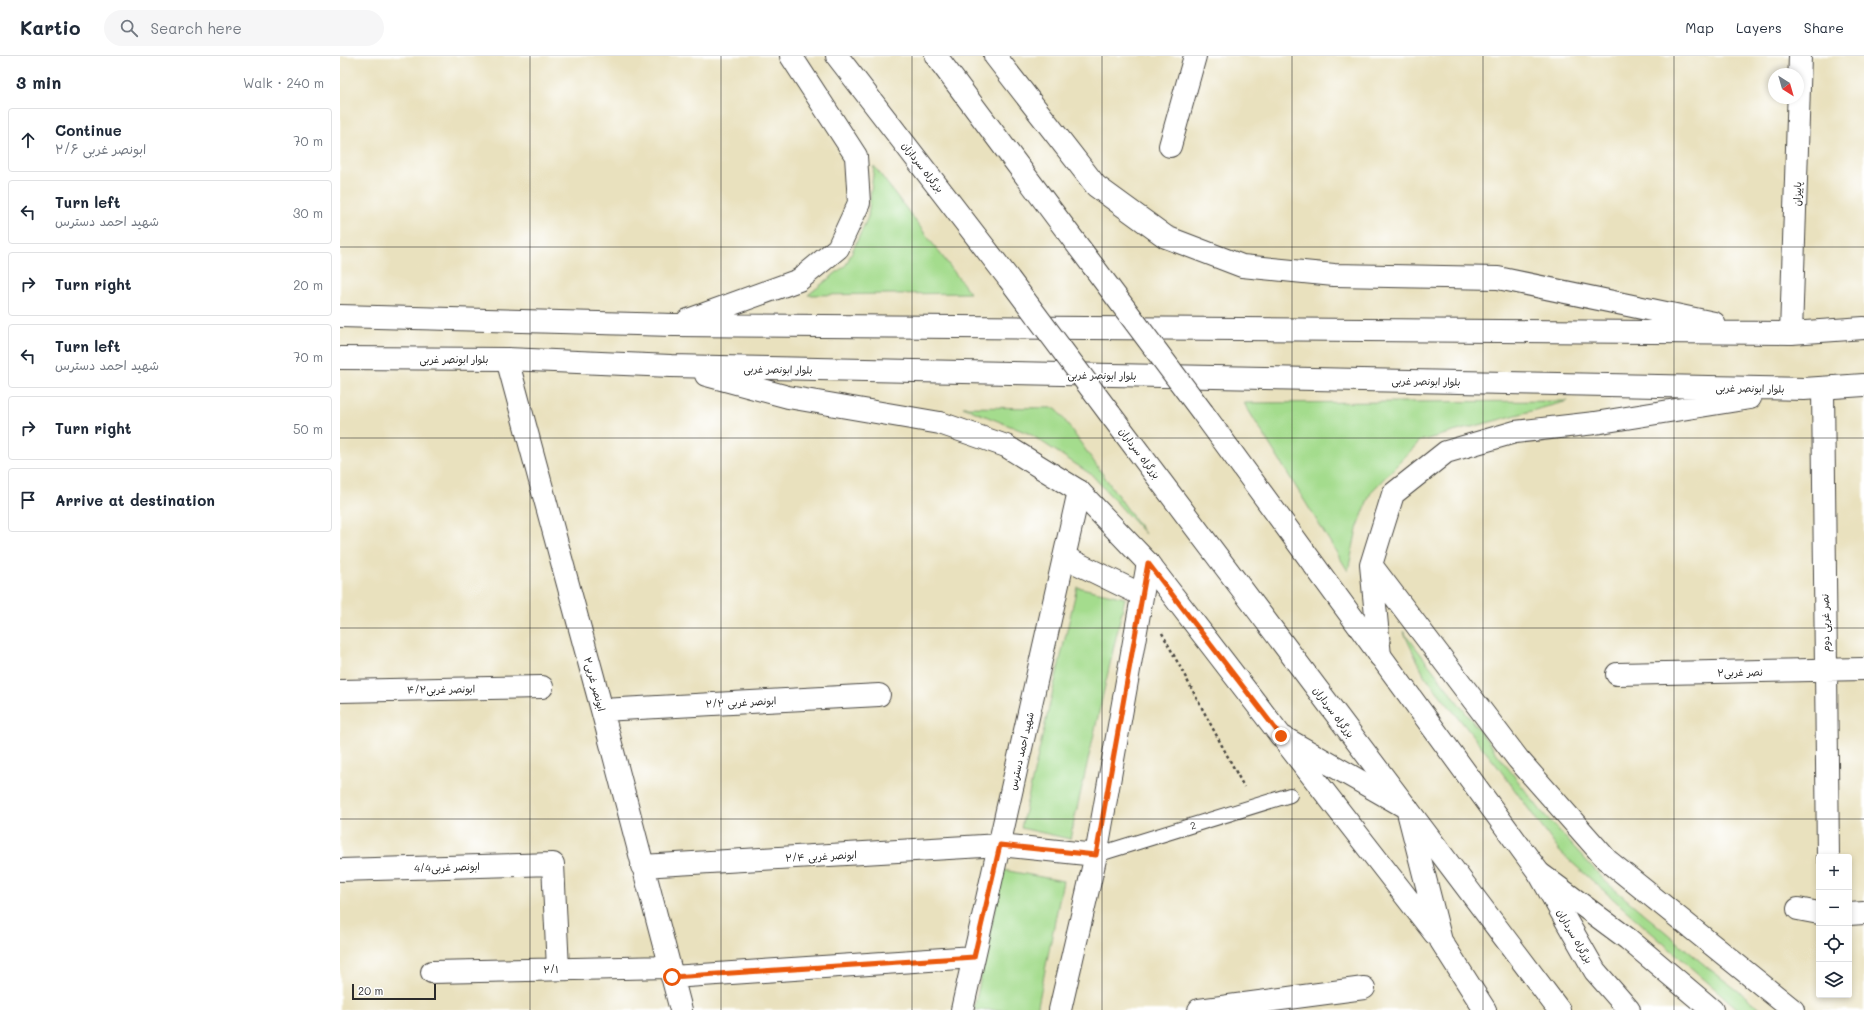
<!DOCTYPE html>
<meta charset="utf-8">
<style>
:root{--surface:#fff;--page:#f6f6f7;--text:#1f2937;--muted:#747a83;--line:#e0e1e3}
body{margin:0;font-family:Mali,"Playpen Sans Arabic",sans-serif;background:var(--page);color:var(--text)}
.controls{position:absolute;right:12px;bottom:12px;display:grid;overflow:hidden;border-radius:4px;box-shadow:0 2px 6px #0003}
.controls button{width:36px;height:36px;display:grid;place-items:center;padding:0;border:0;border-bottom:1px solid var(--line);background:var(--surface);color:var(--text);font:20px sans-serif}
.compass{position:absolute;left:1428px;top:12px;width:36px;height:36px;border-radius:50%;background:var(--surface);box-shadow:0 2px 6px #0003;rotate:143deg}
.scale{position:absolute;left:12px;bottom:10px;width:84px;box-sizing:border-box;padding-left:4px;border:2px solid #2b2b2b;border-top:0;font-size:11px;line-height:14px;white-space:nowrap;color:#2b2b2b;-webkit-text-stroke:3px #fff;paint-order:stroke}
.stop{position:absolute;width:12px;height:12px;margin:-9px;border:3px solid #ea580c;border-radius:50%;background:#fff}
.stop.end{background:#ea580c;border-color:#fff;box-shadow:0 1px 4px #0008}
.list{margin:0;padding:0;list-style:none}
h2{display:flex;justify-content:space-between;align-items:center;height:52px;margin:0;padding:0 16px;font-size:17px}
h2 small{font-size:13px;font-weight:400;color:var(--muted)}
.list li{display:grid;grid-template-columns:26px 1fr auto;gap:12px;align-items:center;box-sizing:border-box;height:64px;margin:0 8px 8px;padding:0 8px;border:1px solid var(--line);border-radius:4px}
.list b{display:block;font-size:15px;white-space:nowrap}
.list p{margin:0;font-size:13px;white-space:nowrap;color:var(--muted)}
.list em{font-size:13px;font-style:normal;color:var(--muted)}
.icon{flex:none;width:22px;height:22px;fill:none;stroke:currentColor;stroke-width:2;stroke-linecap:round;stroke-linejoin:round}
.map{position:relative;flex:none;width:1524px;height:954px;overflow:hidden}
header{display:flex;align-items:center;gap:24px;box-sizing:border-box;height:56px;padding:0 20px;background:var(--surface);border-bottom:1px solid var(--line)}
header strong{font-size:19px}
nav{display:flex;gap:22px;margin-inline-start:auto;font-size:14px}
.search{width:280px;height:36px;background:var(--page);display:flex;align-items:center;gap:10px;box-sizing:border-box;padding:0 14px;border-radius:22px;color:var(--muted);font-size:15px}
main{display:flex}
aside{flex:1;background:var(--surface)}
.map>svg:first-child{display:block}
.green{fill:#a4dc8d;stroke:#68845c}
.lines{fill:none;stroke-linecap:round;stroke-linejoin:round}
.service-casing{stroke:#484641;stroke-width:16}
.minor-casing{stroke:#484641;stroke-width:24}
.secondary-casing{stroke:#484641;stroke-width:24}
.trunk-casing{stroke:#484641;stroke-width:24}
.path{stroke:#484641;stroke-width:2.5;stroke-dasharray:3 3;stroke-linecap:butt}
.service{stroke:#fff;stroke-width:14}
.minor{stroke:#fff;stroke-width:22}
.secondary{stroke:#fff;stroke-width:22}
.trunk{stroke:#fff;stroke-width:22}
.trunk-bridge-casing{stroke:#484641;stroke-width:24;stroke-linecap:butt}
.trunk-bridge{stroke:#fff;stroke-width:22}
.route{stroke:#ea580c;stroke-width:5}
.grid{fill:none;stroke:#2b2b2b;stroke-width:1;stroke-opacity:0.55}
.labels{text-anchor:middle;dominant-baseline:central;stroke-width:3.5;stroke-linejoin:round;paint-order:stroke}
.street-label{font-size:10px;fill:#2b2b2b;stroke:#fff}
</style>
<header>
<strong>Kartio</strong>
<div class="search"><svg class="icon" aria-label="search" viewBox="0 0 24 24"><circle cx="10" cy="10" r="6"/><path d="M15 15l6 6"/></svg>Search here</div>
<nav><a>Map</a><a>Layers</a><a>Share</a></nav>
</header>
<main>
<aside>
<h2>3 min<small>Walk · 240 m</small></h2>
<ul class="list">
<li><svg class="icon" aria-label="ahead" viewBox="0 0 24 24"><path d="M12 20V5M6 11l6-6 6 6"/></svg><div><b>Continue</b><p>ابونصر غربی ۲/۶</p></div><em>70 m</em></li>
<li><svg class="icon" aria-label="left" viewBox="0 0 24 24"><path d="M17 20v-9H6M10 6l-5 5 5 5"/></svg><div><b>Turn left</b><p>شهید احمد دسترس</p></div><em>30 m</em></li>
<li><svg class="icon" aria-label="right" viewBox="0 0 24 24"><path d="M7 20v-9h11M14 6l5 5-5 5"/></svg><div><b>Turn right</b></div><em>20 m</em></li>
<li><svg class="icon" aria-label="left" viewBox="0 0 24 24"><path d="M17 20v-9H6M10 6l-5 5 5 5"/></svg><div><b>Turn left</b><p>شهید احمد دسترس</p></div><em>70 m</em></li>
<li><svg class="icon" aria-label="right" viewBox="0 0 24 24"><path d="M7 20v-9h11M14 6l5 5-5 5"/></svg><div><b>Turn right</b></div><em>50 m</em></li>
<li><svg class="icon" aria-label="arrive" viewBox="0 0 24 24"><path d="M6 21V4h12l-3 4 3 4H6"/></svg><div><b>Arrive at destination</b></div></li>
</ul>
</aside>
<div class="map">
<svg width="1524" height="954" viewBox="0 0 1524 954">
<rect width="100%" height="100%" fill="#fff"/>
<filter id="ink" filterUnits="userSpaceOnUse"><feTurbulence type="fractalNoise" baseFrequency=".025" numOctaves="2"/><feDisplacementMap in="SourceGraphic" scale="8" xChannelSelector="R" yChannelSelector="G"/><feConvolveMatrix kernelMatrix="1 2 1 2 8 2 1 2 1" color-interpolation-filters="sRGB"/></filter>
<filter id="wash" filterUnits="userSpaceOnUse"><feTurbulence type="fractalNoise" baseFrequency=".012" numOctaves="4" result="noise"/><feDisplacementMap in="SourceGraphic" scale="16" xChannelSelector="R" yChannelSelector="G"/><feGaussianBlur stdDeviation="0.9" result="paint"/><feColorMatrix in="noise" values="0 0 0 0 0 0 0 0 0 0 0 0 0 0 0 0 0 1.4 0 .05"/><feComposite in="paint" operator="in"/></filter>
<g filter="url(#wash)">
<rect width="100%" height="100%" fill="#e9e1be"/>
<path class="green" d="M534,110L630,237L468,239L506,209L528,161Z
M1228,345L1080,385L1031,436L1017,473L1008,515L904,347Z
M623,351L716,352L805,478L752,419L690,378Z
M737,531L785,542L730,783L681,772Z
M1063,575L1201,755L1266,826L1367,911L1423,954H1399L1220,796L1158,711L1084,619Z
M663,814L723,825L697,954H634Z"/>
</g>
<g filter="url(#ink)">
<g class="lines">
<defs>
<path id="service" d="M756,799L950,739"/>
<path id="minor" d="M830,90L855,0
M1451,277L1460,0
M167,303L262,654L341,954
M1483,332L1488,801
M724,501L802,539
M1277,618L1524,613
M0,635L202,631
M262,654L539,639
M302,810L660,789L756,799
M0,814L213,808L218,913
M1458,853L1479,857
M1509,858L1524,857
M92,916L329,911
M332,921L634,901
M622,954L739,435
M720,954L756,799L808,507
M859,954L1024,932"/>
<path id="secondary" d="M655,0L756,130L826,181L902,210L994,219L1158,222L1374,267
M0,260L334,269L1451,277L1524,272
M348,264L459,224L498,192L519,147L516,100L451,0
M0,302L167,303L331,310L1464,333L1524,329
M366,319L448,341L600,367L666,390L739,435L808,507L941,680L1067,752L1101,885L1145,954
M1031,509L1178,703L1267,804L1453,954
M1040,600L1031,509L1053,438L1106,396L1175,376L1255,367L1410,342
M948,689L1095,878
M1199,817L1288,883L1372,954"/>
<path id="trunk" d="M497,0L669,223
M596,0L753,210
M863,357L1199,817L1255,915L1289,954
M770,358L1219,954"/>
</defs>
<use href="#service" class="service-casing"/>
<use href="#minor" class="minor-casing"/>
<use href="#secondary" class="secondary-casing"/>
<use href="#trunk" class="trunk-casing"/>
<path class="path" d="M822,577L904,731"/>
<use href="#service" class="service"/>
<use href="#minor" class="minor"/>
<use href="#secondary" class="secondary"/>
<use href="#trunk" class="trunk"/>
<defs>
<path id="trunk-bridge" d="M753,210L863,357
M669,223L770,358"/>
</defs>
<use href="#trunk-bridge" class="trunk-bridge-casing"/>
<use href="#trunk-bridge" class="trunk-bridge"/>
</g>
</g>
<g class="lines" filter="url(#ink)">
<path class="route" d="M332,921L634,901L660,789L756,799L808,507L941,680"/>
</g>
<path class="grid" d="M190,0V954M381,0V954M572,0V954M762,0V954M952,0V954M1143,0V954M1334,0V954M0,191H1524M0,382H1524M0,572H1524M0,763H1524"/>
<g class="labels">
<g class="street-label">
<text transform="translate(583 111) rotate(52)">بزرگراه سرداران</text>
<text transform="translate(1457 138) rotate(-88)">پاییزان</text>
<text x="114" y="303">بلوار ابونصر غربی</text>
<text transform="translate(438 313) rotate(1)">بلوار ابونصر غربی</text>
<text transform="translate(762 319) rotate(1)">بلوار ابونصر غربی</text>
<text transform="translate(1086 325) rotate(1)">بلوار ابونصر غربی</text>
<text transform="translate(1410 332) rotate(1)">بلوار ابونصر غربی</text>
<text transform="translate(800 397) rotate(53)">بزرگراه سرداران</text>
<text transform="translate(1485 567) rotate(-91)">نصر غربی دوم</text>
<text transform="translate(1400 616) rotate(-1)">نصر غربی۲</text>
<text transform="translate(255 628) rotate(75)">۲ابونصر غربی</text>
<text transform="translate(101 633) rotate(-1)">۴/۲ابونصر غربی</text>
<text transform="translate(401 646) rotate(-3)">ابونصر غربی ۲/۲</text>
<text transform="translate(994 656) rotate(53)">بزرگراه سرداران</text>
<text transform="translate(681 695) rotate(-77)">شهید احمد دسترس</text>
<text transform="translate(853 769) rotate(-17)">2</text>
<text transform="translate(481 800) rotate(-3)">ابونصر غربی ۲/۴</text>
<text transform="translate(107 811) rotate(-2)">4/4ابونصر غربی</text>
<text transform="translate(1235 880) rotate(60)">بزرگراه سرداران</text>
<text transform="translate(211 913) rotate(-1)">۲/۱</text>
</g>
</g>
</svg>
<div class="controls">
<button>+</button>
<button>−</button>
<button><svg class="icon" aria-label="locate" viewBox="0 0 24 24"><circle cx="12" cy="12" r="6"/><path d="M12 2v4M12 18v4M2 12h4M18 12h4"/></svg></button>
<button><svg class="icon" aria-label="layers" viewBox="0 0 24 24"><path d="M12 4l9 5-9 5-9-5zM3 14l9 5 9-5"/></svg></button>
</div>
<svg class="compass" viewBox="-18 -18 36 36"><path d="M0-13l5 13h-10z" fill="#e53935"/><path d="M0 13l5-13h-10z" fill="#747a83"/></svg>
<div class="scale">20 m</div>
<div class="stop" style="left:332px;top:921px"></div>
<div class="stop end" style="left:941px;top:680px"></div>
</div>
</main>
